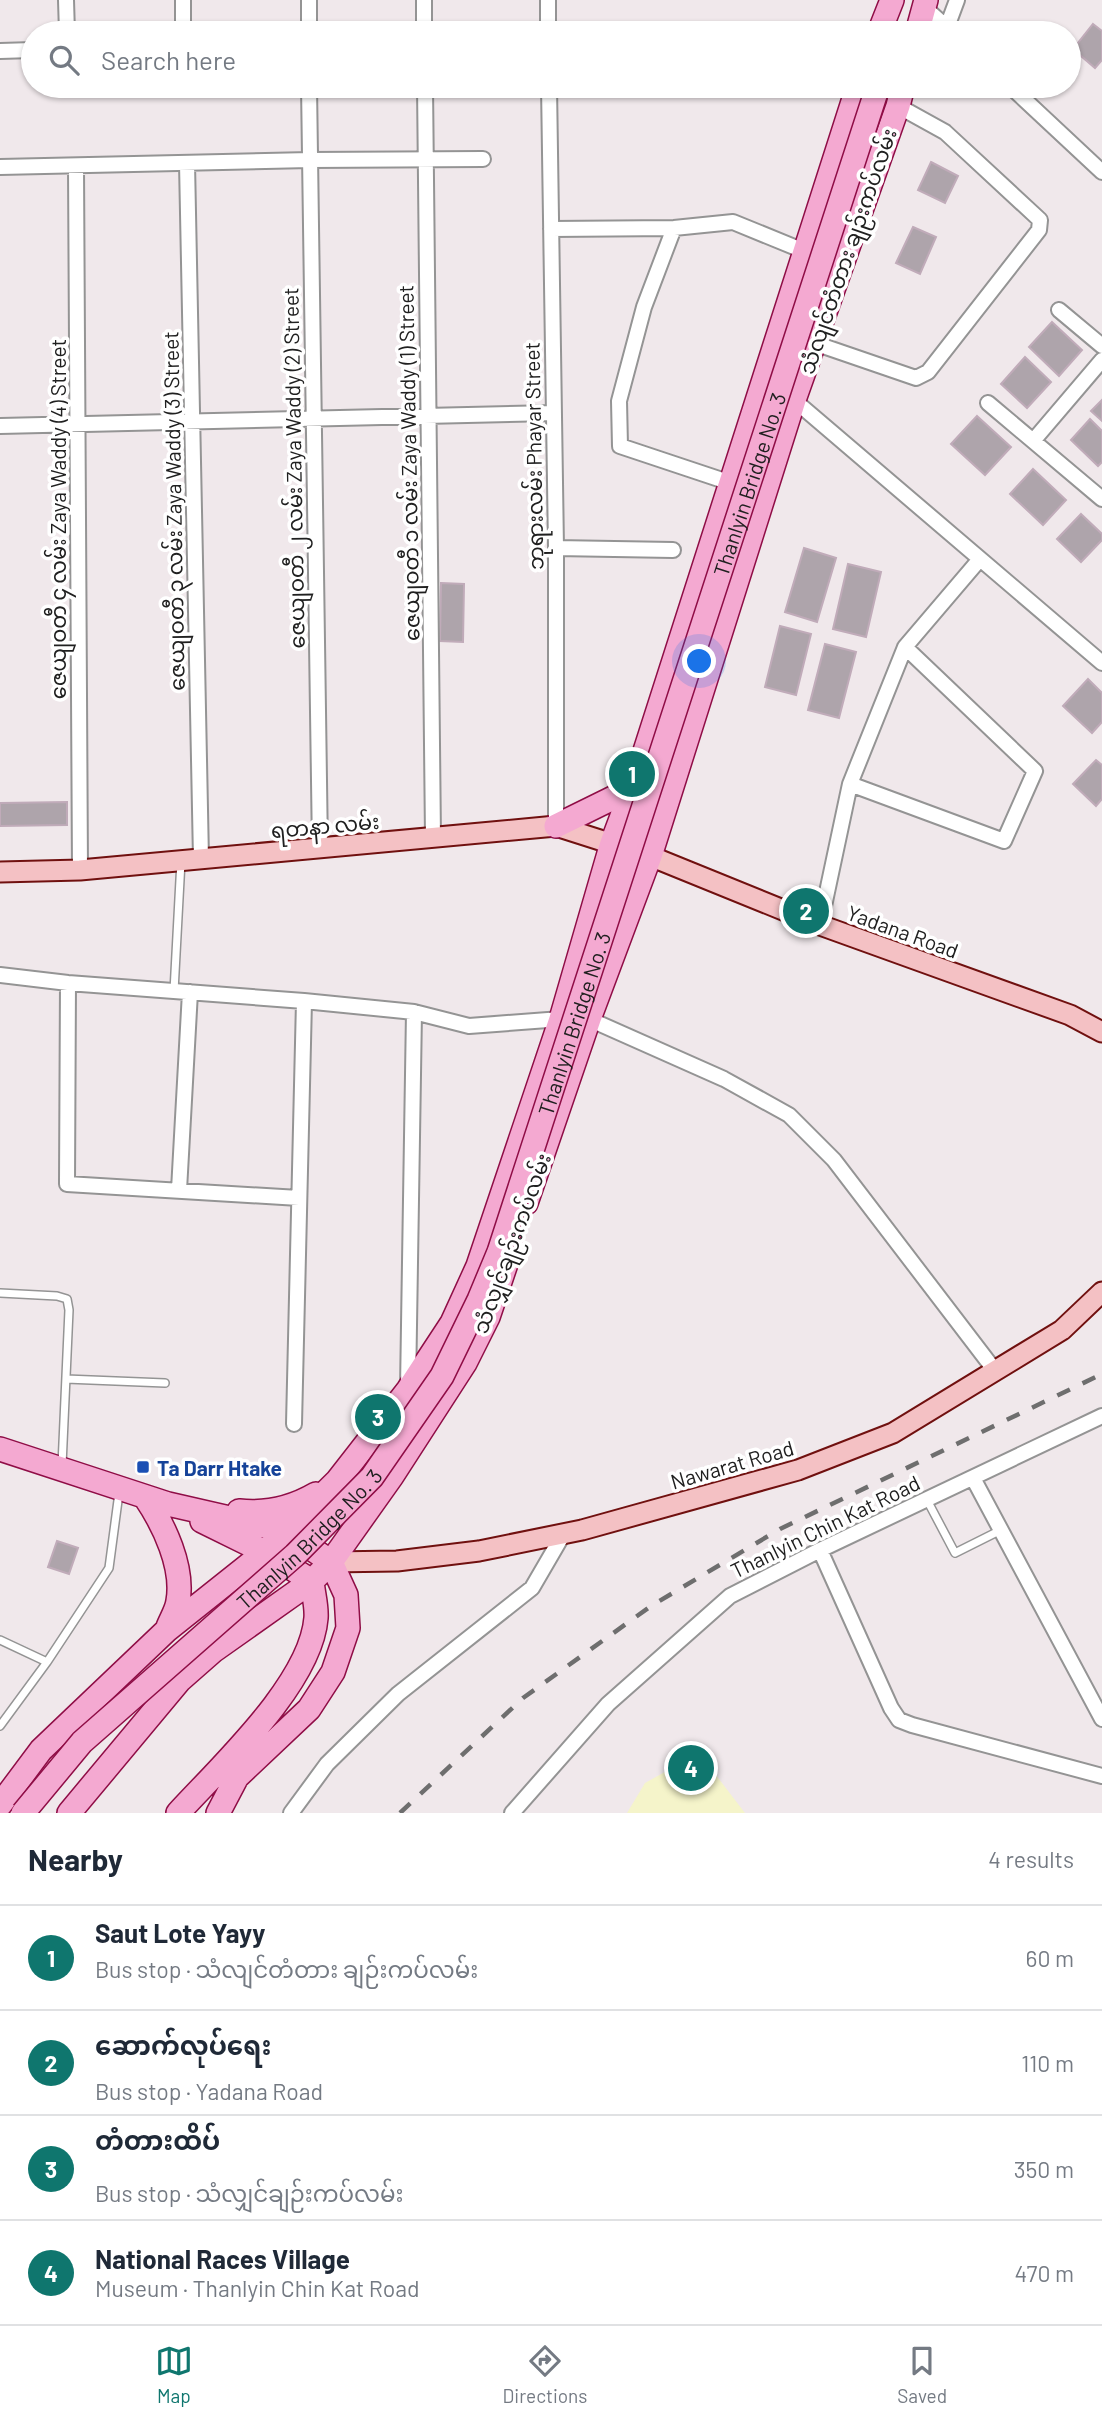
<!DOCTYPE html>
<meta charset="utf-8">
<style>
:root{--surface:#fff;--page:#f2f2f3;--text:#1f2937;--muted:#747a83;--line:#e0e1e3;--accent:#0f766e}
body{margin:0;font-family:Barlow,"Noto Sans Myanmar",sans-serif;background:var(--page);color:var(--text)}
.you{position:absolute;left:700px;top:662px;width:24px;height:24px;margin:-18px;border:5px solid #fff;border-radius:50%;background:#1a73e8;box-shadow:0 0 0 10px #1a73e833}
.badge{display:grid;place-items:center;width:46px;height:46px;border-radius:50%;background:var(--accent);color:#fff;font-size:23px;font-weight:700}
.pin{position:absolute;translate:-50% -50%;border:4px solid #fff;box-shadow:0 2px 7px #0006}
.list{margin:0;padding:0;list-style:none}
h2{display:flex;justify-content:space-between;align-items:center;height:91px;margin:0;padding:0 28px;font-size:30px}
h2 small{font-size:23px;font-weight:400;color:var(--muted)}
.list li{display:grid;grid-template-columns:46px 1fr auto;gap:21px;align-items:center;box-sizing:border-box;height:105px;padding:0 28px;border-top:2px solid var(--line)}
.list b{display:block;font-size:26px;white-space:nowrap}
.list p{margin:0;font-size:23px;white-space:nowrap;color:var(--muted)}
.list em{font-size:23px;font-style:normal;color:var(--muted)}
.icon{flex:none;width:38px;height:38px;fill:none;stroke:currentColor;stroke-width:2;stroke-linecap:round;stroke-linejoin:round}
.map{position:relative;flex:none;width:1102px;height:1813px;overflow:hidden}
.search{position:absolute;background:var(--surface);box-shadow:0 2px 5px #0004;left:21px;right:21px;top:21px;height:77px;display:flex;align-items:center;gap:18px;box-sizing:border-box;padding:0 24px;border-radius:38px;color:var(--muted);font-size:26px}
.sheet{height:511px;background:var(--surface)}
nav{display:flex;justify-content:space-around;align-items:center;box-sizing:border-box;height:98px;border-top:2px solid var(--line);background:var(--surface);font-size:19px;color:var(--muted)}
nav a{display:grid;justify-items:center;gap:4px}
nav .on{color:var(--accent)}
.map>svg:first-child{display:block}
.park{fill:#f5f4ca}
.building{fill:#aea4ab;stroke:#c0abb9;stroke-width:2}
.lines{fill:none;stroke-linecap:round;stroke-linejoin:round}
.service-casing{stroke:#949494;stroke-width:10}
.minor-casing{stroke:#949494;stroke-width:18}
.secondary-casing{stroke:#70100f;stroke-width:23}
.primary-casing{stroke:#8f0d46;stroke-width:26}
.service{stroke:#fff;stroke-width:7}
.minor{stroke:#fff;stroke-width:14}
.secondary{stroke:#f4c1c4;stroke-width:19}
.primary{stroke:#f4a9d1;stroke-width:23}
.rail{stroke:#6e6e6e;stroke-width:4.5;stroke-dasharray:14 14;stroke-linecap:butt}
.primary-bridge-casing{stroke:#8f0d46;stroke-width:26;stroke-linecap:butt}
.primary-bridge{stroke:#f4a9d1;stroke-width:23}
.transit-dot{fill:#1a4fb4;stroke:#fff;stroke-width:2.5}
.labels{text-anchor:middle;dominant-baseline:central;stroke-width:7;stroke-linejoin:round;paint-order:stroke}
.street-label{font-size:21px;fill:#202020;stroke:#fff}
.transit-label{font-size:21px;font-weight:bold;fill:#164399;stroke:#fff;text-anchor:start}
</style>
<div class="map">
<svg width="1102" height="1813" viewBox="0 0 1102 1813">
<rect width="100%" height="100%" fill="#f0e8eb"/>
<path class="park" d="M699,1753L745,1813H627L645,1783Z"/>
<path class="building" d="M1093,24L1102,31V60L1095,68L1073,49Z
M931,162L958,176L945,203L918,190Z
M913,227L936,237L920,274L896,263Z
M1052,322L1082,350L1059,376L1029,347Z
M1025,357L1051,382L1027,408L1001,384Z
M1102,400V421L1091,411Z
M977,416L1011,447L985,475L951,444Z
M1090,419L1102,431V462L1098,466L1071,440Z
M1033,469L1066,500L1043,525L1010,494Z
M1081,514L1102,534V540L1081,562L1057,539Z
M804,548L836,558L817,622L785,612Z
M848,564L881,572L866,637L833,629Z
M441,583L464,584L463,642L440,641Z
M780,626L811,634L796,695L765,687Z
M825,644L856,652L839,718L808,710Z
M1088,679L1102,693V722L1092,733L1063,706Z
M1096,760L1102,765V799L1096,806L1073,784Z
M67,802V825L0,826V803Z
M57,1541L78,1548L69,1574L48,1567Z"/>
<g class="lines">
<defs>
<path id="service" d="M174,991L181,861
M0,1293L57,1296L67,1299L69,1310L62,1465
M66,1379L165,1383
M927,1500L955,1553L1001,1530
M0,1640L47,1662
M0,1726L47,1662L109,1568L119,1493"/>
<path id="minor" d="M66,0L67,33
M183,0V33
M309,0V33
M424,0V33
M548,0V33
M924,7L953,33
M947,27L957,0
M0,51L33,50
M309,86L320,850
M395,86L549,89
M425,86L433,838
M549,86L556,548V826
M1010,86L1102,172
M187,163L201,859
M0,167L310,160L483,159
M76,167L80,870
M674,228L644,307L619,401L620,446L731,483
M551,229L674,228L733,222L804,251
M1059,310L1102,346
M814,343L916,378L928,372L1039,230L1040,220L945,132L898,106
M794,400L1102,663
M988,403L1102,499
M0,426L553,413
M1033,441L1102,360
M556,548L673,550
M850,784L1004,841L1035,771L905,647
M820,925L850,784L905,647L980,559
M0,975L68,983L304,1001L414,1012L469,1026L561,1019H589L724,1079L789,1115L834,1160L996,1372
M68,983L67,1184L299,1198
M179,1190L190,992
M408,1388L414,1012
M294,1424L304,1001
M973,1478L1102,1719
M820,1550L891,1708L899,1720L912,1725L1102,1776
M291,1813L327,1764L398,1694L532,1588L564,1533
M512,1813L608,1704L730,1596L820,1550L1102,1416"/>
<path id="secondary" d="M0,872L80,870L556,826L650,856L820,925L1070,1015L1102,1032
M331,1562L397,1561L479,1551L582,1530L798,1470L893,1433L1062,1330L1102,1292"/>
<path id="primary" d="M879,33L892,0
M917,33L926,0
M556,826L615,797L635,778
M526,1203L589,1019L650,856L794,400L898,106L903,86
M0,1449L168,1504L286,1531L331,1562L346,1595L348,1628L333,1672L309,1709L237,1777L218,1813
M145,1497C164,1525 184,1567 178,1601C177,1610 171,1619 168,1627
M239,1511C267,1514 292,1508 316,1494
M202,1521L265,1552L312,1581
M0,1805L41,1750L167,1630L265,1552L337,1481L408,1390L452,1323L478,1266L561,1019L612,843L637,776L858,86
M69,1813L180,1680L213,1651L312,1581L331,1562L392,1476L465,1363L488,1317L512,1246
M178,1813C221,1766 311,1683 316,1618C317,1606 313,1593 312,1581"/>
</defs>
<use href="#service" class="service-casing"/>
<use href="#minor" class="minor-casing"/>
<use href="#secondary" class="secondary-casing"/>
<use href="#primary" class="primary-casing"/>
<use href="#service" class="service"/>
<use href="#minor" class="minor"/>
<use href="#secondary" class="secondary"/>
<use href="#primary" class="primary"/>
<path class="rail" d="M400,1813L523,1698L651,1606L780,1529L1102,1374"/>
<defs>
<g id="primary-bridge">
<path id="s1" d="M23,1813L82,1742L295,1555L372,1477L442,1376L479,1300L499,1252L878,86"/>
</g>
</defs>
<use href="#primary-bridge" class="primary-bridge-casing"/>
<use href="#primary-bridge" class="primary-bridge"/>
</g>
<rect class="transit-dot" x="136" y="1460" width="14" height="14" rx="3.5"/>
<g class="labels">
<g class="street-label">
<text transform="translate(847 251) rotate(-71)">သံလျင်တံတား ချဉ်းကပ်လမ်း</text>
<text transform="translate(533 456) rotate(-91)">ဘုရားလမ်း Phayar Street</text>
<text transform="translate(408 463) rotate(-91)">ဇေယျဝတီ ၁ လမ်း Zaya Waddy (1) Street</text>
<text transform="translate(293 468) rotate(-91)">ဇေယျဝတီ ၂ လမ်း Zaya Waddy (2) Street</text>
<text stroke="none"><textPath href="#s1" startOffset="1552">Thanlyin Bridge No. 3</textPath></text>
<text transform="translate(173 511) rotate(-91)">ဇေယျဝတီ ၃ လမ်း Zaya Waddy (3) Street</text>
<text transform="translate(57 519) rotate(-90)">ဇေယျဝတီ ၄ လမ်း Zaya Waddy (4) Street</text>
<text transform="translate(325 825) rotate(-5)">ရတနာ လမ်း</text>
<text transform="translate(903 931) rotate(20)">Yadana Road</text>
<text stroke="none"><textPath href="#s1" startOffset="985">Thanlyin Bridge No. 3</textPath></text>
<text transform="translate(511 1243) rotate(-70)">သံလျှင်ချဉ်းကပ်လမ်း</text>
<text transform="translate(732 1464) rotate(-16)">Nawarat Road</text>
<text transform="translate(825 1526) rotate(-26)">Thanlyin Chin Kat Road</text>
<text stroke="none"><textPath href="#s1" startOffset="397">Thanlyin Bridge No. 3</textPath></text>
</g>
<g class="transit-label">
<text x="157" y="1467">Ta Darr Htake</text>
</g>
</g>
</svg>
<div class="you"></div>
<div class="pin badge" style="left:632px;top:774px">1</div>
<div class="pin badge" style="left:806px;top:911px">2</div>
<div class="pin badge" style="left:378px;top:1417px">3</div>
<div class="pin badge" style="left:691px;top:1768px">4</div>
<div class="search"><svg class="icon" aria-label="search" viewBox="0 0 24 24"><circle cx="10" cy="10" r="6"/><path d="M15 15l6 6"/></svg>Search here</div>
</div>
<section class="sheet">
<h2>Nearby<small>4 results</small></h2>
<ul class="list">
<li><span class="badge">1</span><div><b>Saut Lote Yayy</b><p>Bus stop · သံလျင်တံတား ချဉ်းကပ်လမ်း</p></div><em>60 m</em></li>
<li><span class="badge">2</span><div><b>ဆောက်လုပ်ရေး</b><p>Bus stop · Yadana Road</p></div><em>110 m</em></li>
<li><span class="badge">3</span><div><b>တံတားထိပ်</b><p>Bus stop · သံလျှင်ချဉ်းကပ်လမ်း</p></div><em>350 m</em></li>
<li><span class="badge">4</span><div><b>National Races Village</b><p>Museum · Thanlyin Chin Kat Road</p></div><em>470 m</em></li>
</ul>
</section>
<nav>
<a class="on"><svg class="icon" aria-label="map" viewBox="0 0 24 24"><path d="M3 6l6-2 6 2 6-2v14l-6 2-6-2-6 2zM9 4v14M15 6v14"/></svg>Map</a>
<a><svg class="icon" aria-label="directions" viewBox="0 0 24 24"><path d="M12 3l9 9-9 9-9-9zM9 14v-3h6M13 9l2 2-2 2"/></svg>Directions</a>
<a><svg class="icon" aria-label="saved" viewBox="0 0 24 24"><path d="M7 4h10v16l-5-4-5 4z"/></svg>Saved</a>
</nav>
